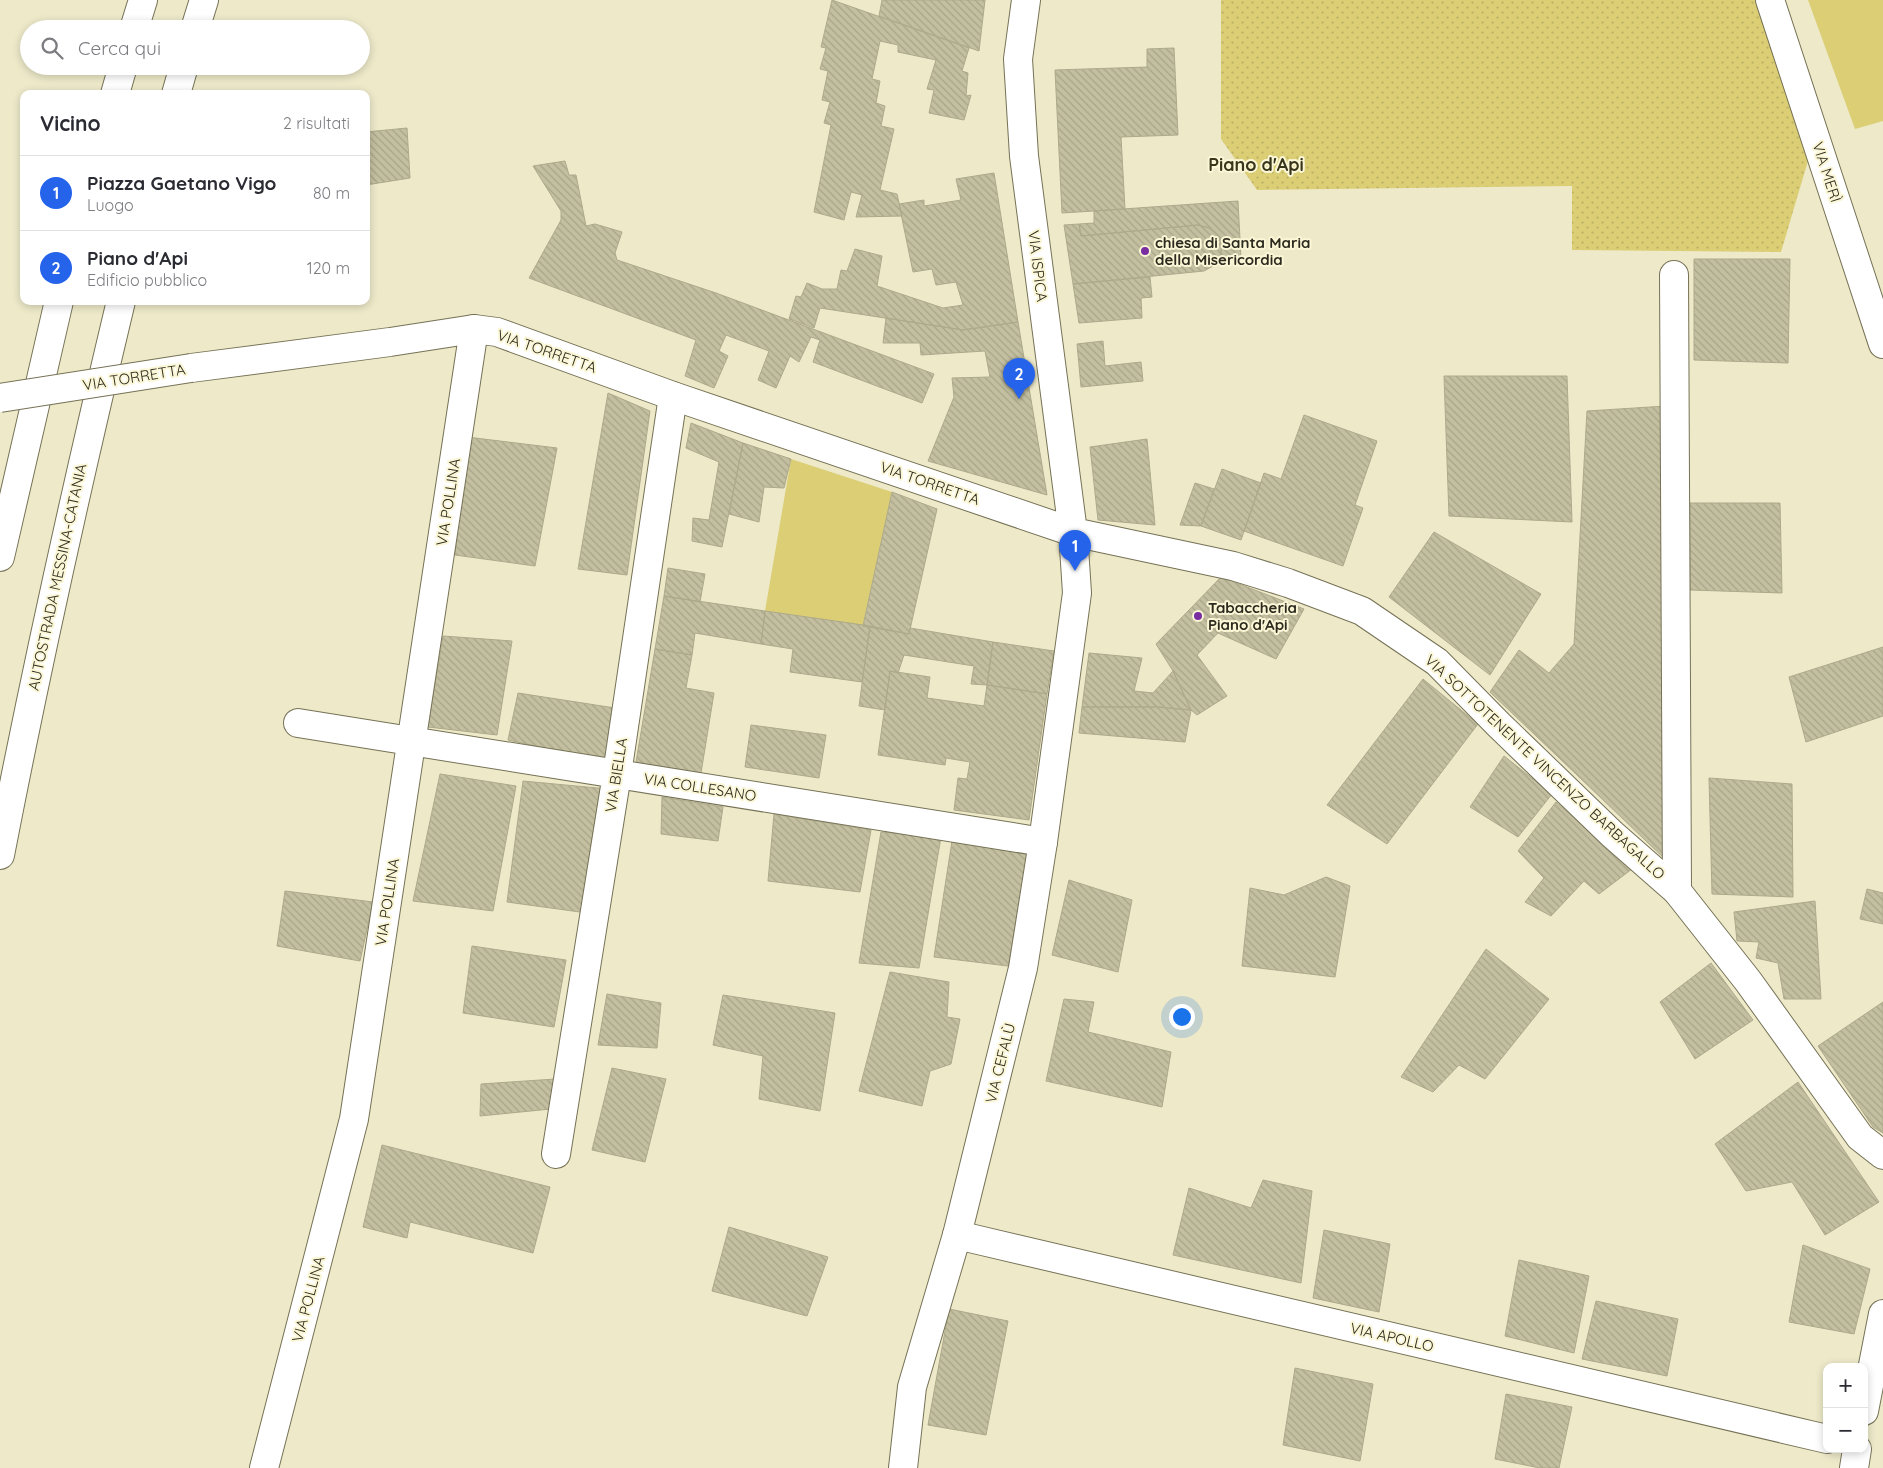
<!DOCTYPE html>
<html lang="it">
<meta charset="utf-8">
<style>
:root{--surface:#fff;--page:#f2f2f3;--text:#2b2b33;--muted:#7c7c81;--line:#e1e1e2;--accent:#2563eb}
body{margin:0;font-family:Quicksand,sans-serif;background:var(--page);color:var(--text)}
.controls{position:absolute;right:15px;bottom:15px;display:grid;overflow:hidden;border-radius:10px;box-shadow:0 2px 8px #0003}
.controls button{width:45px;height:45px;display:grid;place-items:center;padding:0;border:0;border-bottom:1px solid var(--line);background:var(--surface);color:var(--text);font:25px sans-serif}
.you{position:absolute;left:1181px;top:1016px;width:18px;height:18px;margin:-12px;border:4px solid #fff;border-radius:50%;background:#1a73e8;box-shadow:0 0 0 8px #1a73e833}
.badge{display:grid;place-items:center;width:32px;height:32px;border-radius:50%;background:var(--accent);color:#fff;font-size:16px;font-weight:700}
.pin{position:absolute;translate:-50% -41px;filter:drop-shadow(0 1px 2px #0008)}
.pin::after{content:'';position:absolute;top:26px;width:18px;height:15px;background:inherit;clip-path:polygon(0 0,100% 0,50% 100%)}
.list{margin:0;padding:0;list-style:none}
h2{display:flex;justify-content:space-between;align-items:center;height:65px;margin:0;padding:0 20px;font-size:21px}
h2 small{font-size:16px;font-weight:400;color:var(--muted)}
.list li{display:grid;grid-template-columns:32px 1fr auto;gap:15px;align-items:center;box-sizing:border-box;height:75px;padding:0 20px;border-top:1px solid var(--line)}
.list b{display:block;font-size:19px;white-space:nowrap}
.list p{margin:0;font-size:16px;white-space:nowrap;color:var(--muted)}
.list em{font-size:16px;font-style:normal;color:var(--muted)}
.icon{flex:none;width:28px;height:28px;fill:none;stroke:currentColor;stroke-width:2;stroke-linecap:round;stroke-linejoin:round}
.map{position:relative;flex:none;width:1883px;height:1468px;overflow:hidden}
.search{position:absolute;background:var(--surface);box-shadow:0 2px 8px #0003;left:20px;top:20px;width:350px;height:55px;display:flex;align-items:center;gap:12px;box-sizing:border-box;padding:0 18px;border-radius:28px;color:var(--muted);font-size:19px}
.panel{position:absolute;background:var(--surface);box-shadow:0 2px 8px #0003;left:20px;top:90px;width:350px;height:215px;border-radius:10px}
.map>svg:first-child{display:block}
.grass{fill:url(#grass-dots)}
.garden{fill:#dbce75}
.building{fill:url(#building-back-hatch);stroke:#ada98a}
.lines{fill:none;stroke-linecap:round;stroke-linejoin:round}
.street-casing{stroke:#767256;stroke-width:30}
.secondary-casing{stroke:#767256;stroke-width:30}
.highway-casing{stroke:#767256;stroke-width:30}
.street{stroke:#fff;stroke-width:28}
.secondary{stroke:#fff;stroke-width:28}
.highway{stroke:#fff;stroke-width:28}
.secondary-bridge-casing{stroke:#767256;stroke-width:30;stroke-linecap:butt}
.secondary-bridge{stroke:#fff;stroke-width:28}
.poi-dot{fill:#782ea0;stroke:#faf6d6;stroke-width:2}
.labels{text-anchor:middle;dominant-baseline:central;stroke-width:4;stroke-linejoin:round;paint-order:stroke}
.street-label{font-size:15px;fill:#2c2a1e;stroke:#faf6d6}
.poi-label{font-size:15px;font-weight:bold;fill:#2c2a1e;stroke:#faf6d6;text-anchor:start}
.quarter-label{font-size:18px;font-weight:bold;fill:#38351a;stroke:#faf6d6}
</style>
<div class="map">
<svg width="1883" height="1468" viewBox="0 0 1883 1468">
<defs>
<pattern id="grass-dots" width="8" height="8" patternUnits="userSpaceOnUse" patternTransform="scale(1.25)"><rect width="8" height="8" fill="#dbce75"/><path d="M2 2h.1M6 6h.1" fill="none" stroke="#bcb165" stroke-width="1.8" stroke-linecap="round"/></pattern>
<pattern id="building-back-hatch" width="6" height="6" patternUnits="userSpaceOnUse" patternTransform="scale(1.25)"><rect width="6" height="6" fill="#c3bfa0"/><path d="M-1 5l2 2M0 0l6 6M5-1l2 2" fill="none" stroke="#a8a489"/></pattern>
</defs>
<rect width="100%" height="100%" fill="#ede9c9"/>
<path class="grass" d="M1221,0H1759L1810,154L1781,252L1572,250V186L1257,190L1221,139Z"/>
<path class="garden" d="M1808,0H1883V121L1855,129Z
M791,459L892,492L863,626L765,611Z"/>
<path class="building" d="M832,0L969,48L962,71L968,73L966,96L971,95L964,120L929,113L934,90L927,89L936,60L898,52V45L880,41L872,79L880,81L876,103L885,106L881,126L894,129L880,190L897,194L902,216L856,217L862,195L851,192L844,220L814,212L831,125L824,123L830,102L822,100L828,71L820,69L826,48L821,47Z
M882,0H985L979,51L879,16Z
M1174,48L1178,135L1121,137L1125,209L1062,213L1055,70L1147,67V49Z
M407,128L410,178L366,185V132Z
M565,161L569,175H576L586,226L595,224L622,232L615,253L617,260L716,293L934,374L922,403L813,362L820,340L811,337L799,362L790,356L776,388L758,380L769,351L726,335L719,351L728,356L714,388L685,376L696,340L529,278L561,220V211L533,166Z
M994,173L1018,322L963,330L820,308L814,328L789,319L796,296L801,297L807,283L822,289H837L841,270L847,271L855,249L882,256L877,286L943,308L963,305L956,282L936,285L932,269L913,272L899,204L924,200V206L961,200L956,179Z
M1238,201L1241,258L1220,257L1222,246L1218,235L1209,228L1198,225L1081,236L1079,224L1094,223V211Z
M1079,224L1081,236L1198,225L1209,228L1218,235L1222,246L1220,257L1213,266L1204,271L1073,284L1064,225Z
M1694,259H1790L1788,363L1694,360Z
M1150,277L1152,297L1141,298L1142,318L1079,323L1073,284Z
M886,318L963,330L1018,322L1047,495L928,461L954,397L952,378L990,377L985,351L921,355L920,343H883Z
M1103,341L1105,366L1141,362L1143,381L1081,387L1077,344Z
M1444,376H1567L1572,522L1449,516Z
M608,393L650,411L627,575L578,569Z
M1666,406L1667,861L1490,692L1519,650L1549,673L1574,644L1587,411Z
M1304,415L1377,441L1355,505L1363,508L1343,566L1244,531L1264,473L1281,479Z
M691,423L743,443L722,547L692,541L693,518L709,520L719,462L686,448Z
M467,437L557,448L535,566L455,555Z
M1147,439L1155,525L1098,520L1090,447Z
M743,443L791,459L784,488L764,487L759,522L729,514Z
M1222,469L1261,483L1241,540L1201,526Z
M1195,483L1214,489L1201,526L1180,525Z
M892,492L937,509L909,634L863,626Z
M1690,503H1780L1782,593L1690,590Z
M1434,532L1541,594L1490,675L1389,597Z
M668,568L705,574L700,602L664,596Z
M1221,577L1304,609L1276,659L1218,633L1197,655L1227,696L1197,715L1191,710L1173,671L1156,644Z
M664,596L765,611L761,644L695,633L692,655L655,649Z
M765,611L870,626L862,682L790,672L793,649L761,644Z
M870,626L909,634L910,628L993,642L987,685L971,684L974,666L904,655L898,673L890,671L885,710L859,706Z
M443,636L512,641L497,735L428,727Z
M993,642L1054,651L1047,694L987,685Z
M1883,647V716L1806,742L1789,677Z
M655,649L692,655L686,688L714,693L701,773L636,762Z
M1089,653L1142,658L1134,691L1153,693L1173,671L1191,710L1160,707H1082Z
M890,671L930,677L927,698L984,706L987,685L1047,694L1029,820L954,810L958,778L967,779L970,762L946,758L945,765L878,755Z
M1423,679L1478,724L1387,844L1327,805Z
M518,693L615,708L604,761L508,740Z
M1082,707H1156L1191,710L1185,742L1079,733Z
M751,725L826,735L819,778L745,767Z
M1504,756L1552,794L1518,837L1470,807Z
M440,774L516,786L493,911L413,901Z
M1709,778L1792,784L1793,897L1712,894Z
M523,781L608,789L587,913L507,902Z
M662,797L723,807L718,841L661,834Z
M1556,802L1632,869L1599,894L1584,881L1551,916L1525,902L1544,878L1518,851Z
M774,814L871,830L860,892L768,881Z
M881,832L941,837L919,968L859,963Z
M952,841L1032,854L1008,966L934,957Z
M1326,877L1350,886L1335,977L1242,966L1250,888L1284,895Z
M1069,880L1132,900L1118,972L1052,955Z
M1867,889L1883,893V924L1860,919Z
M285,891L373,902L360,961L277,946Z
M1815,901L1821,999H1784L1778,963L1756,958L1759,942L1737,941L1734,912Z
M472,946L566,960L554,1027L463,1013Z
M1486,949L1549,999L1485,1079L1459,1065L1433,1092L1401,1077Z
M1711,963L1753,1020L1695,1059L1660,1002Z
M890,972L949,982L947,1017L960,1019L951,1064L930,1071L922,1106L859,1091Z
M607,994L661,1003L657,1048L598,1045Z
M723,995L835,1013L820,1111L759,1099L763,1056L713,1045Z
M1064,999L1094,1002L1088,1032L1171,1052L1162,1107L1046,1081Z
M1883,1002V1133L1873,1127L1818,1046Z
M612,1068L666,1079L645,1162L592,1150Z
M555,1079L551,1109L480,1116L481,1084Z
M1798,1082L1879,1202L1825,1235L1792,1182L1746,1191L1715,1144Z
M382,1145L550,1187L533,1253L410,1222L407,1238L363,1227Z
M1263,1180L1312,1191L1301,1283L1173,1255L1189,1188L1251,1208Z
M729,1227L828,1257L807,1316L712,1291Z
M1324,1230L1390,1244L1379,1312L1313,1298Z
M1803,1245L1870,1269L1854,1334L1789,1322Z
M1519,1260L1589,1276L1574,1353L1505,1336Z
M1596,1301L1678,1319L1667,1376L1582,1359Z
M949,1309L1008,1321L986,1435L928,1425Z
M1295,1368L1373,1384L1360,1461L1283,1445Z
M1506,1394L1572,1407L1559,1468H1540L1495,1459Z"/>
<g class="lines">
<defs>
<path id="street" d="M1674,275L1677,891
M298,723L1043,842
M556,1154L617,774L673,396
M957,1235L1827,1439
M1864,1411L1883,1314
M264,1468L354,1119L474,329
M1854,1468L1857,1449"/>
<path id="secondary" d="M1770,0L1883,344
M191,368L390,342L474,329L497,332L673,396L1073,532L1233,566L1288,583L1362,611L1437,662L1499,725L1612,834L1677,891L1748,981L1860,1137L1883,1155
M903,1468L912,1387L957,1235L1023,968L1043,842L1077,593L1073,532L1024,156L1018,59L1026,0"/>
<path id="highway" d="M134,29L143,0
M195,29L204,0
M115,94L123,66
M176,94L184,66
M0,557L59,301
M0,855C36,669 77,485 121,301"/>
</defs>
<use href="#street" class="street-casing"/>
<use href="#secondary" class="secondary-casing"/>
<use href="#highway" class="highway-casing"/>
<use href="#street" class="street"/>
<use href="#secondary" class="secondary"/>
<use href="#highway" class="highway"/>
<defs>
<path id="secondary-bridge" d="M0,398L191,368"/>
</defs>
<use href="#secondary-bridge" class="secondary-bridge-casing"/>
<use href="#secondary-bridge" class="secondary-bridge"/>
</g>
<g class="poi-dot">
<circle cx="1145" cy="251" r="5"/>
<circle cx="1198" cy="616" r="5"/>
</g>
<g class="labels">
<g class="street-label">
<text transform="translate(1827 172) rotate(72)">VIA MERÌ</text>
<text transform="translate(1038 266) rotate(83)">VIA ISPICA</text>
<text transform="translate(547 351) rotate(19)">VIA TORRETTA</text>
<text transform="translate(134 377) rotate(-9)">VIA TORRETTA</text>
<text transform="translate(930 483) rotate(19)">VIA TORRETTA</text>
<text transform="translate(448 502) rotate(-81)">VIA POLLINA</text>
<text transform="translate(57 577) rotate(-78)">AUTOSTRADA MESSINA-CATANIA</text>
<text transform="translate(1545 767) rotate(43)">VIA SOTTOTENENTE VINCENZO BARBAGALLO</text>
<text transform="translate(616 775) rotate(-81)">VIA BIELLA</text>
<text transform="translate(700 787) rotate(9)">VIA COLLESANO</text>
<text transform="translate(387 902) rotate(-81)">VIA POLLINA</text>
<text transform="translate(1000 1063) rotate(-76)">VIA CEFALÙ</text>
<text transform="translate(308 1299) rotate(-75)">VIA POLLINA</text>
<text transform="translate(1392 1337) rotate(13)">VIA APOLLO</text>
</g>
<g class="poi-label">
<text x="1155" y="242">chiesa di Santa Maria<tspan x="1155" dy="17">della Misericordia</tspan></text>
<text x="1208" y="607">Tabaccheria<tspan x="1208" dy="17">Piano d'Api</tspan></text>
</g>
<g class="quarter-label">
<text x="1256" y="164">Piano d'Api</text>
</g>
</g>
</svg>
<div class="controls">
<button>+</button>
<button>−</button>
</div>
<div class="you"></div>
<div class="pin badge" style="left:1075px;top:571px">1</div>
<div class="pin badge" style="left:1019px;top:399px">2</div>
<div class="search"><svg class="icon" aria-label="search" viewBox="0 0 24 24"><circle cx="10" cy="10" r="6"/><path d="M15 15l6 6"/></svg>Cerca qui</div>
<section class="panel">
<h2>Vicino<small>2 risultati</small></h2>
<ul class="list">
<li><span class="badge">1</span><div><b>Piazza Gaetano Vigo</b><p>Luogo</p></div><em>80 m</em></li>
<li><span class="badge">2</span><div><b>Piano d'Api</b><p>Edificio pubblico</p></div><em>120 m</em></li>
</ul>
</section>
</div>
